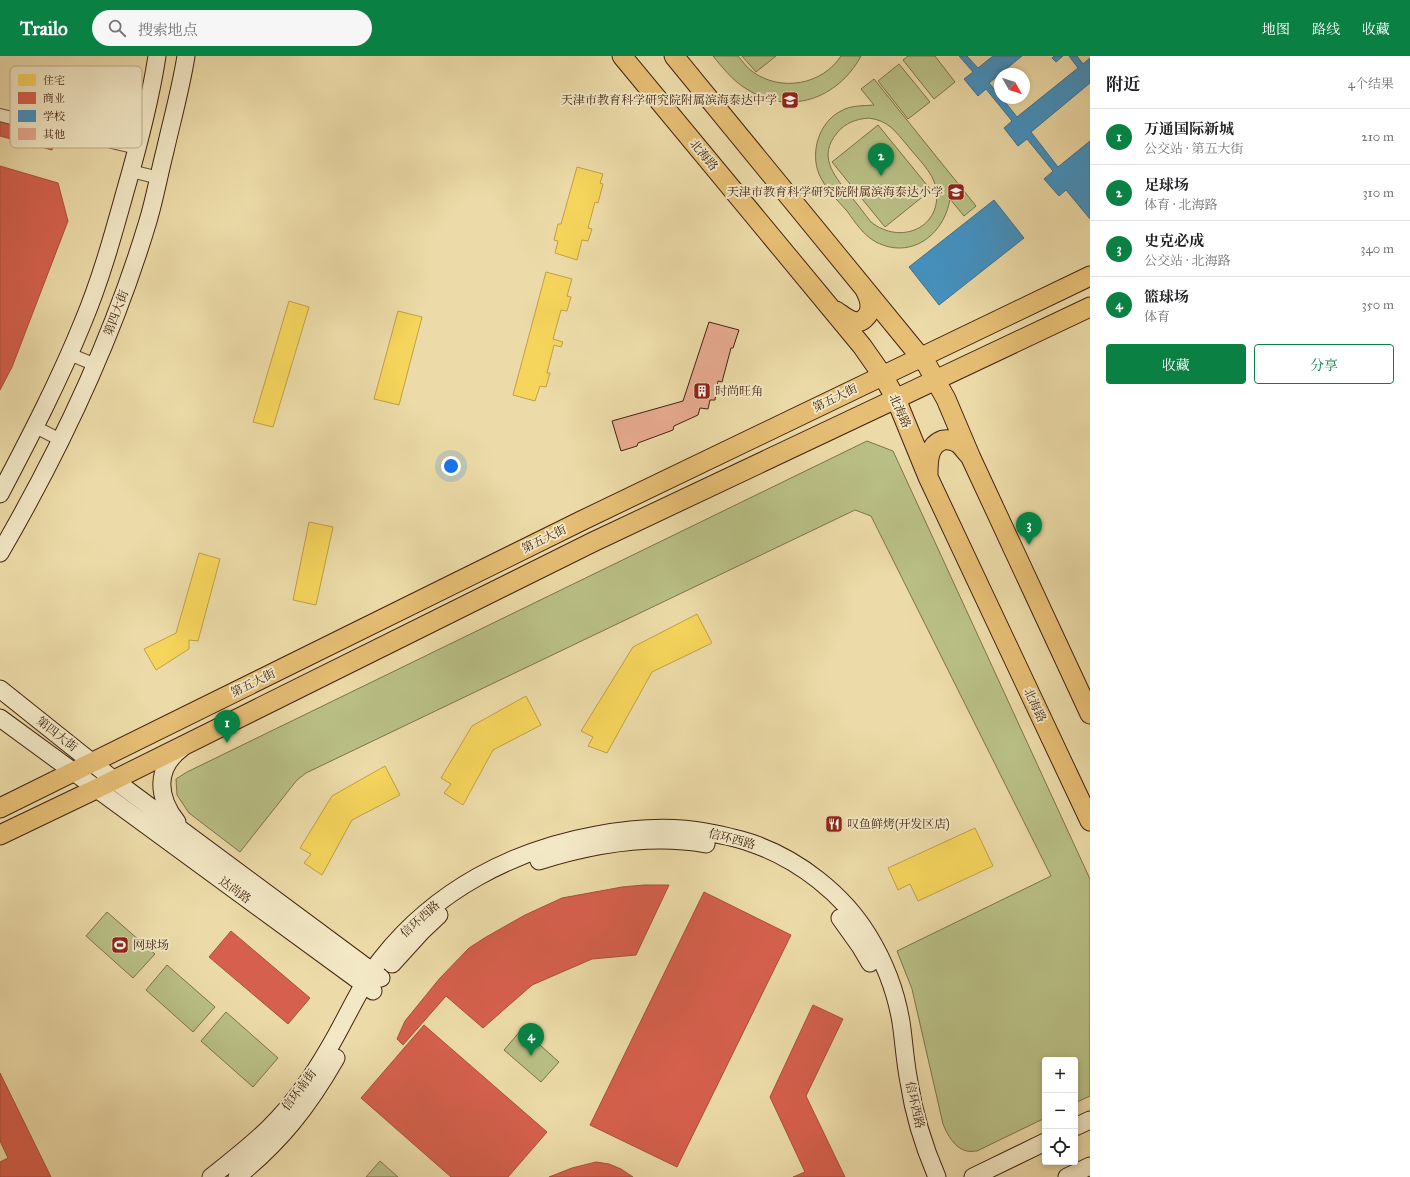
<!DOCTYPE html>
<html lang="zh">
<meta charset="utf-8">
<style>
:root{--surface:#fff;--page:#f6f6f6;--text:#202124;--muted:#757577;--line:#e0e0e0;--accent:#0b8043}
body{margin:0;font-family:"IM FELL Great Primer","Noto Serif SC",serif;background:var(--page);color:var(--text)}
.controls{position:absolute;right:12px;bottom:12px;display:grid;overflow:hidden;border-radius:4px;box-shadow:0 2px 6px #0003}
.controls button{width:36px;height:36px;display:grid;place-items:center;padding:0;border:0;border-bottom:1px solid var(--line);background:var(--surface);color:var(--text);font:20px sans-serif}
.compass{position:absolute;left:994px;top:12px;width:36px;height:36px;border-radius:50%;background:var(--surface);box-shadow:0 2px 6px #0003;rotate:129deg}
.you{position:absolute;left:451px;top:410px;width:14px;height:14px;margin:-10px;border:3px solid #fff;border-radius:50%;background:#1a73e8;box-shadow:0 0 0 6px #1a73e833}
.badge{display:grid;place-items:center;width:26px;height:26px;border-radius:50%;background:var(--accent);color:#fff;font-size:13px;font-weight:700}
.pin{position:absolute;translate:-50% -33px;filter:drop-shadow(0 1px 2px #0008)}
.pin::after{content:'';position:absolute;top:21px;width:14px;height:12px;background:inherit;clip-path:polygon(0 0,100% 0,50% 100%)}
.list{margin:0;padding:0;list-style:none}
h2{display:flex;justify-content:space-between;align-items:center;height:52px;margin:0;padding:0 16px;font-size:17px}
h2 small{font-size:13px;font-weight:400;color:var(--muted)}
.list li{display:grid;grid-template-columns:26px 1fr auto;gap:12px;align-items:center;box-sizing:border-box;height:56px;padding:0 16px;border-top:1px solid var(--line)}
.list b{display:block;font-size:15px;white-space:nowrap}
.list p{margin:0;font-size:13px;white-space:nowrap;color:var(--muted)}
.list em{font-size:13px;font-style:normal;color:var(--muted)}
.actions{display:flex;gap:8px;padding:12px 16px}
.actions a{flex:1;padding:9px 0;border:1px solid var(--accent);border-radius:4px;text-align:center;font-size:14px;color:var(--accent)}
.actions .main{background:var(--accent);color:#fff}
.icon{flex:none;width:22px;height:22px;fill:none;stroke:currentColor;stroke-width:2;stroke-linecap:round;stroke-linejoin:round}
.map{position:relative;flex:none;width:1090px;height:1121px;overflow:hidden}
header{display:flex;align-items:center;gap:24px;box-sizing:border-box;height:56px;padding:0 20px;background:var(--accent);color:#fff}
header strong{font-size:19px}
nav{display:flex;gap:22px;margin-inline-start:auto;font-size:14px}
.search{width:280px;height:36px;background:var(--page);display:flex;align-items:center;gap:10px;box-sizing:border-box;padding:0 14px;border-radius:22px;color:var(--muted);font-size:15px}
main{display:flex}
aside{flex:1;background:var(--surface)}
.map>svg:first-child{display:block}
.green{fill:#b9c086;stroke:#7e724c;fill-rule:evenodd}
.homes{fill:#f6d55c;stroke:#c0a046}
.shops{fill:#d6604d;stroke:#aa4e3b}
.schools{fill:#4393c3;stroke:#43718e}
.building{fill:#e8ab91;stroke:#432311}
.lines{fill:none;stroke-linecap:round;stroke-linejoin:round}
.street-casing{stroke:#6d5137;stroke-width:14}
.secondary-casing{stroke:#432311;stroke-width:19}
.primary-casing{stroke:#432311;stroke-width:21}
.street{stroke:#f3e8c6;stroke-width:12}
.secondary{stroke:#f3e8c6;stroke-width:17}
.primary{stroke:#e6be74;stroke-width:19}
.labels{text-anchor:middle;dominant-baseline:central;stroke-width:4;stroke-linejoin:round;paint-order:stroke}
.poi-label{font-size:12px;fill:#432311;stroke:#f3e8c6;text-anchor:start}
.street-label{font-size:12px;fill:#432311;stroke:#f3e8c6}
.key{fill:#f3e8c6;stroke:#bead90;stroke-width:1}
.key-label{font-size:11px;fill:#432311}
</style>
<header>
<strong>Trailo</strong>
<div class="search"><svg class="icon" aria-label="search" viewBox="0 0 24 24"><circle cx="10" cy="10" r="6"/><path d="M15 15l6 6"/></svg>搜索地点</div>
<nav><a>地图</a><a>路线</a><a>收藏</a></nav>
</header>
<main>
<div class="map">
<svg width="1090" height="1121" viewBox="0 0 1090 1121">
<rect width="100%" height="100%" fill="#ecdba8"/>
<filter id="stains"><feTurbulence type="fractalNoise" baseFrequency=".005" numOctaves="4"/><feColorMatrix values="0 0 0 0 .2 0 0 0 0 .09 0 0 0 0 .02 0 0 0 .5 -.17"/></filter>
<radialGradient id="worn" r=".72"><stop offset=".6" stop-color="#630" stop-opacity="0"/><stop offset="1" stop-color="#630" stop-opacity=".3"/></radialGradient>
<path class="green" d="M713,0H738C743,6 747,12 753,16C781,36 822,29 841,0H861C838,43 788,61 745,32C732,24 723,12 713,0Z
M742,0H776L756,16Z
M908,0H935L955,26L934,43L903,4Z
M899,8L930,46L908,63L878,25Z
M874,23L976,150L964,160L950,143C944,179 911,204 876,186C863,179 855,166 847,155C837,144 825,132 819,118C810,96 819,66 841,55C851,49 863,50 874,49L861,33ZM869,62C889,65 895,75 907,89C917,102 933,116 936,132C943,171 901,190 871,166C863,156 856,146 848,137C833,118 818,100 837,77C845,67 856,63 869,62Z
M878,69L931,134L885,171L832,106Z
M867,385L893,395L1090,823V1040L1075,1047V1004H1045V1062L977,1095C974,1095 970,1096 967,1095C955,1093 947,1078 943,1068L912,933L897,895L1051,820L871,460L855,454L306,717L297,724L240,796L189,757L177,739L176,723L187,716Z
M107,856L155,898L133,922L86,880Z
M167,909L215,951L193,976L146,934Z
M226,956L278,1002L253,1031L201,985Z
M522,973L559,1006L541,1026L504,994Z
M380,1105L398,1121H366Z"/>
<path class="homes" d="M577,111L603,118L600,127L603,128L598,147L595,146L588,172L592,173L588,185L582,184L577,204L555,197L558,185L554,184L558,168H561Z
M546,216L572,223L567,240L571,241L567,255L561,254L553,283L563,286L561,291L554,289L547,317H550L546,331L540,330L535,345L513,339Z
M289,245L309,251L273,371L253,366Z
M398,255L422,261L399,349L374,343Z
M309,466L333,471L316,549L293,544Z
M199,497L220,503L198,585L189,584V593L156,614L144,593L176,577Z
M697,558L712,587L652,616L607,697L588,690L593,681L581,675L633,591Z
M526,640L541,669L493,694L463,749L444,737L451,728L441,722L472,670Z
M385,710L400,739L352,764L322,819L304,807L311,798L300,792L332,740Z
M975,772L993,810L918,845L910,828L898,834L888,812Z"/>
<path class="shops" d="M0,66L56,81L52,94L0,80Z
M0,110L58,127L68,165L12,311L0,334Z
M644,829H669L636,899L592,903L532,929L483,972L446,940L403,989L397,983L405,965L440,922L469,892L486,881L525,859L562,842L622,831Z
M704,836L791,879L677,1111L590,1069Z
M231,875L310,942L288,968L209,901Z
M813,949L843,963L806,1040L845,1121H793L805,1116L770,1041Z
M424,969L547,1076L508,1121H451L361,1042Z
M0,1017L51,1121H0V1106L8,1102L0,1085Z
M596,1106L609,1108L621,1113L633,1121H549L572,1112Z"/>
<path class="schools" d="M959,0H967L978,12L993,0H1022L989,27L1000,40V42H1002L1017,61L1078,12L1069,0H1077L1083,8L1090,2V27L1031,76L1058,111L1090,85V163L1066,134L1059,140L1044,123L1053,115L1027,83L1018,90L1004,72L1012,65L986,33L978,40L964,23L973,16Z
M1054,0H1063L1056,6L1052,2Z
M994,144L1024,182L939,249L909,211Z"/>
<path class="building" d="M709,266L739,274L733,292H731L722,326L718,325L715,344H710L708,353L700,352L698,359L674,370L673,374L638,387L637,390L621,395L612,365L683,345Z"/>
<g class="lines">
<defs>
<path id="street" d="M0,59L137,92
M131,115L159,122
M69,298L96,309
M35,371L61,384"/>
<path id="secondary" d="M0,438C30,381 59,325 83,266C101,223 113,179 125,136C138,91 150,46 157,0
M0,497C61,392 113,282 148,165C155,142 159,118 165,95C172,64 181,32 186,0
M0,633L114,724L381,922
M0,662L373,935
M177,766C157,741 155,712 182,692
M539,805C593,788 650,778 706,788
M840,862L860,890L870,907
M392,908L422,875L439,859
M1075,1071L1090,1064
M211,1121C231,1105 252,1089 270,1071C293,1048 313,1020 329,992C347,962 360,929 382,902C435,835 512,794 596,779C633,772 669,769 706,776C722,779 738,782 754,788C799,804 843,838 868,879C884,905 896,936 901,966C904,986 905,1006 909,1026C914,1059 924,1091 937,1121
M237,1121C281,1085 308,1051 336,1002
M973,1121L1045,1086
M1067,1121L1090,1110"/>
<path id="primary" d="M622,0L862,290L883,320L896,343L928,421L1090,765
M674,0L927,309L946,343L971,402L1090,658
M836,255C842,259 849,265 856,266C859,266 863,264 865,262C874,254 869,241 864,232
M928,419C928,405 928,389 943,384C949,383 953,384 958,387C962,390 965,395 969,399
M0,752L583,464L1090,220
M0,779L96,733L593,486L1090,251"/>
</defs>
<use href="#street" class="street-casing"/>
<use href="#secondary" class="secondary-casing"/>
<use href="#primary" class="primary-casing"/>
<use href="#street" class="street"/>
<use href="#secondary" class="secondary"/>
<use href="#primary" class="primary"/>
</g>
<defs>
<symbol id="school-square" viewBox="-11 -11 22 22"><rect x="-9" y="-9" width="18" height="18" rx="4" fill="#8f2418" stroke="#f3e8c6"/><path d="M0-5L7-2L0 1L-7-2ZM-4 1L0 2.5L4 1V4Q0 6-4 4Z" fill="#fff"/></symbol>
<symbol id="building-square" viewBox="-11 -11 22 22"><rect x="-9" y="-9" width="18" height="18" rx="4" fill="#8f2418" stroke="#f3e8c6"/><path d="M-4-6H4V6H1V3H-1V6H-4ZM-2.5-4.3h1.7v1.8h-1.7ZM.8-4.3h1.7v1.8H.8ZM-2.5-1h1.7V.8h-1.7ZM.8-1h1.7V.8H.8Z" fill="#fff"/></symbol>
<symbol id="restaurant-square" viewBox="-11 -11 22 22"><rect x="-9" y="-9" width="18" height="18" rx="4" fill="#8f2418" stroke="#f3e8c6"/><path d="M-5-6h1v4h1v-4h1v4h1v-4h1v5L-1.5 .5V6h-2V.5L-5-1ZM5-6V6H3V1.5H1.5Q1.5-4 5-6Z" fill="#fff"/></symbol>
<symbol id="stadium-square" viewBox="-11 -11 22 22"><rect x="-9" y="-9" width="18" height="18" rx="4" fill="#8f2418" stroke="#f3e8c6"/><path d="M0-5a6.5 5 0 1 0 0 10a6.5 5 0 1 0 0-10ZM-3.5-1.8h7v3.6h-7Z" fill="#fff"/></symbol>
</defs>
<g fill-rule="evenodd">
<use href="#school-square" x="780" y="34" width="20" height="20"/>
<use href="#school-square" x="946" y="126" width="20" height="20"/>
<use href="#building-square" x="692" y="325" width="20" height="20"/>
<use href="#restaurant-square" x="824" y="758" width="20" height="20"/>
<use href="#stadium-square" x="110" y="879" width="20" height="20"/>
</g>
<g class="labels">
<g class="poi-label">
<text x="777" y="44" text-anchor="end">天津市教育科学研究院附属滨海泰达中学</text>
<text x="943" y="136" text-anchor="end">天津市教育科学研究院附属滨海泰达小学</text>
<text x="715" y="335">时尚旺角</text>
<text x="847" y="768">叹鱼鲜烤(开发区店)</text>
<text x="133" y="889">网球场</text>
</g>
<g class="street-label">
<text transform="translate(704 99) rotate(50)">北海路</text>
<text transform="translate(116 257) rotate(-69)">第四大街</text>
<text transform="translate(835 342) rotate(-26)">第五大街</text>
<text transform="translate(900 355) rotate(66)">北海路</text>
<text transform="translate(544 483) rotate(-26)">第五大街</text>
<text transform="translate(253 627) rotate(-26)">第五大街</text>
<text transform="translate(1035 649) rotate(65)">北海路</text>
<text transform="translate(57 678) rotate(38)">第四大街</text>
<text transform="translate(732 783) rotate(15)">信环西路</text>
<text transform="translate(235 834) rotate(36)">达尚路</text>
<text transform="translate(420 863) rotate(-42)">信环西路</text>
<text transform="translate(299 1034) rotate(-53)">信环南街</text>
<text transform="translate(915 1049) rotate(77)">信环西路</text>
</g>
</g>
<rect x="10" y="10" width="132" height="82" rx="6" class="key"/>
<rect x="18" y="18" width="18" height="12" fill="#f6d55c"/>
<rect x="18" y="36" width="18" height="12" fill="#d6604d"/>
<rect x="18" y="54" width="18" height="12" fill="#4393c3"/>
<rect x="18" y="72" width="18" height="12" fill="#e8ab91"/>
<g class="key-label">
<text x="43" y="28">住宅</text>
<text x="43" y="46">商业</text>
<text x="43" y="64">学校</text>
<text x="43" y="82">其他</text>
</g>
<rect width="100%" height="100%" filter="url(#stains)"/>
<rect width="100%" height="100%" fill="url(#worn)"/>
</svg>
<div class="controls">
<button>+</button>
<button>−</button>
<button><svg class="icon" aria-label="locate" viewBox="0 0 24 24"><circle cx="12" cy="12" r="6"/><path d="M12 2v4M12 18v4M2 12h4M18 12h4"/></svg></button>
</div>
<svg class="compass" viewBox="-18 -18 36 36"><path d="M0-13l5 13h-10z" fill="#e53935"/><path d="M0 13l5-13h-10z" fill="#757577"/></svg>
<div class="you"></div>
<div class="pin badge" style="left:227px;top:687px">1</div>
<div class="pin badge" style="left:881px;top:120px">2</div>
<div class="pin badge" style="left:1029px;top:489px">3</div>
<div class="pin badge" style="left:531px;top:1000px">4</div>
</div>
<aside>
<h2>附近<small>4个结果</small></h2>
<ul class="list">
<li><span class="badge">1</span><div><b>万通国际新城</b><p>公交站 · 第五大街</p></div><em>210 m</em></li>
<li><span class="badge">2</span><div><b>足球场</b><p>体育 · 北海路</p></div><em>310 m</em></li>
<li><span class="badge">3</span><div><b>史克必成</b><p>公交站 · 北海路</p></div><em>340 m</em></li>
<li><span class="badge">4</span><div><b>篮球场</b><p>体育</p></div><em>350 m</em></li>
</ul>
<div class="actions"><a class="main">收藏</a><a>分享</a></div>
</aside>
</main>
